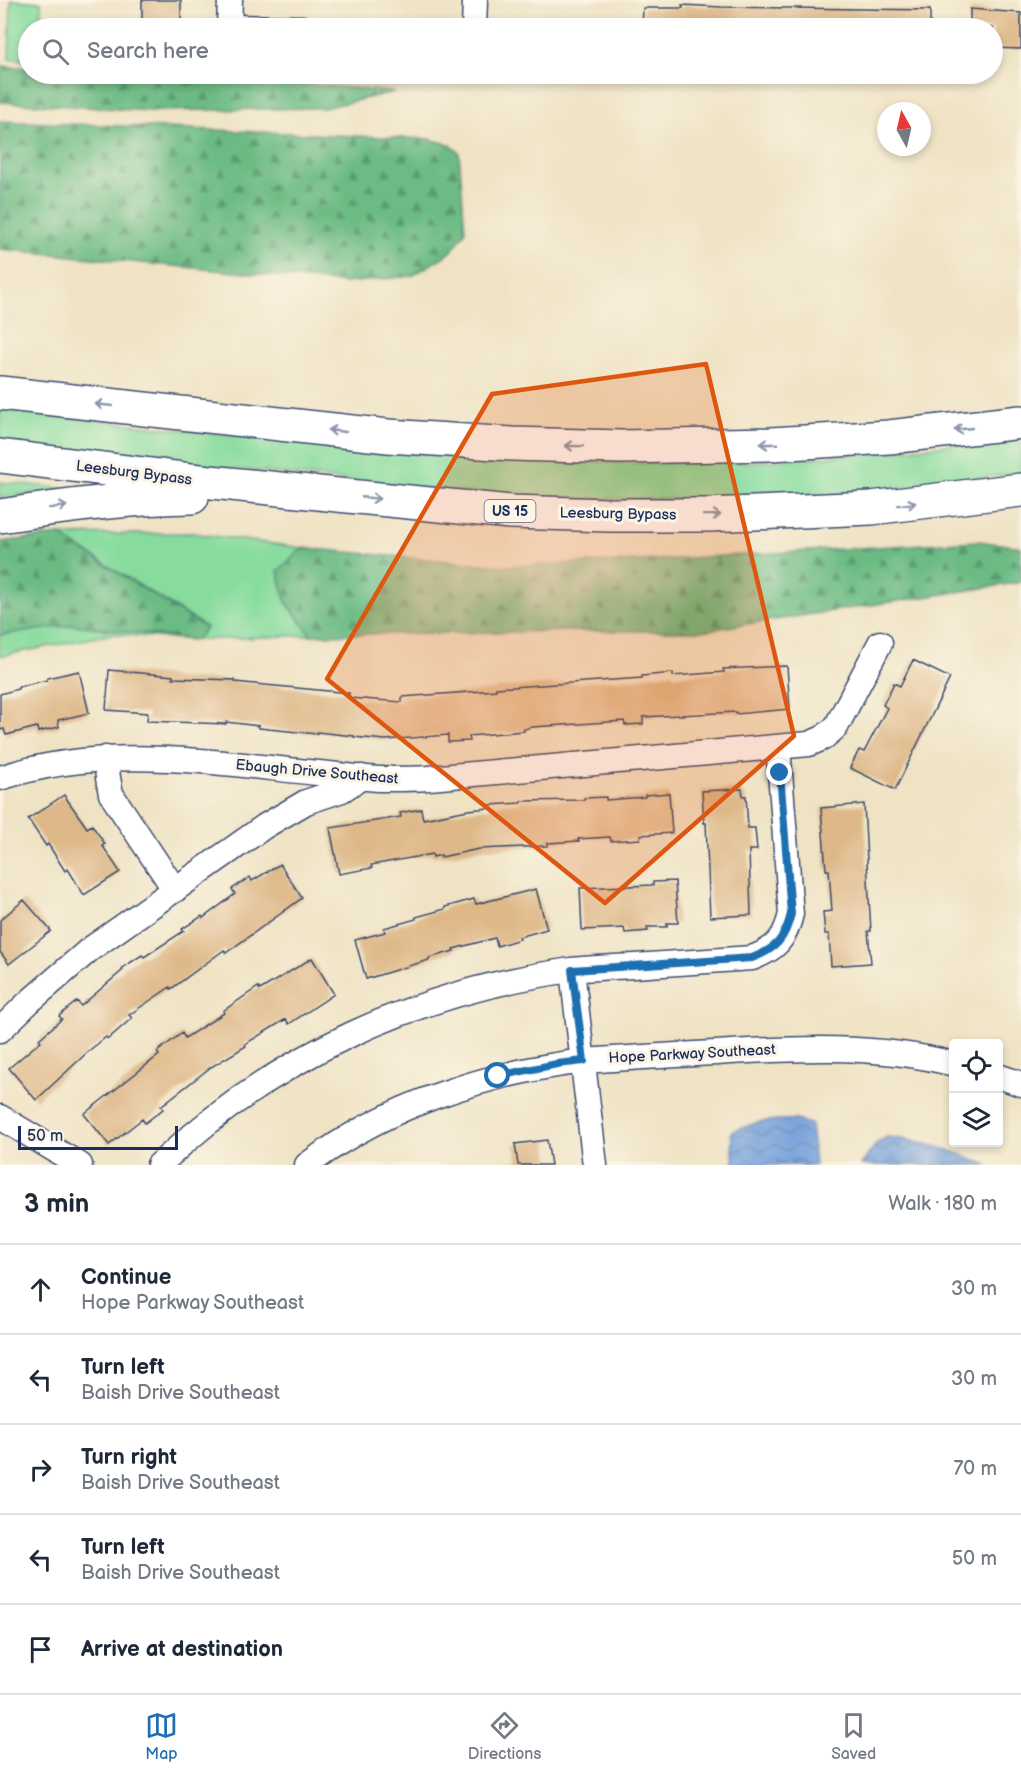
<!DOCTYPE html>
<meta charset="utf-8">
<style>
:root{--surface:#fff;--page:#f2f2f3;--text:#1f2937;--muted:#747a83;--line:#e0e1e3;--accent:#1f6fb2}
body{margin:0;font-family:"Balsamiq Sans",sans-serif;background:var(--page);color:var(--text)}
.controls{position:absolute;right:18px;bottom:18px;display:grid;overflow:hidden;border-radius:6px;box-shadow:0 3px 9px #0003}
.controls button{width:54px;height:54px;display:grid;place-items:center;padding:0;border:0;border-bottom:2px solid var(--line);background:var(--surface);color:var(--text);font:30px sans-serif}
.compass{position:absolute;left:877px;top:102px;width:54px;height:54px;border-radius:50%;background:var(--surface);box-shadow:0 3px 9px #0003;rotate:352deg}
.scale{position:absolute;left:18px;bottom:15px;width:160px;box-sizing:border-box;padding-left:6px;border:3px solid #1b2f5e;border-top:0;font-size:16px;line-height:21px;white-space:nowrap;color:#1b2f5e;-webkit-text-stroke:4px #fcf5e5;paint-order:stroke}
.stop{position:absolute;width:18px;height:18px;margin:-14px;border:4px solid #1f6fb2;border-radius:50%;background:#fff}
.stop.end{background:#1f6fb2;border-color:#fff;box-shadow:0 2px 6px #0008}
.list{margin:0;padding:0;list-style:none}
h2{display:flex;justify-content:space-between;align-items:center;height:78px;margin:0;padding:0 24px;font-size:26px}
h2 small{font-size:20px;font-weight:400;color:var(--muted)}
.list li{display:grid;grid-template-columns:39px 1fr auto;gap:18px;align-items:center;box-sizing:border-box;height:90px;padding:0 24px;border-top:2px solid var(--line)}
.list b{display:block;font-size:22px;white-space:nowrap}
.list p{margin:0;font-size:20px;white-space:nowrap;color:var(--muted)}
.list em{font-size:20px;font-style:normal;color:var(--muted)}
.icon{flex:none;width:33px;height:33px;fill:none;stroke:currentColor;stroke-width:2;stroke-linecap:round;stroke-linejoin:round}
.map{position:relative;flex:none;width:1021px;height:1165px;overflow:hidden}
.search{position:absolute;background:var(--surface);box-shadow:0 3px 9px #0003;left:18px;right:18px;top:18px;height:66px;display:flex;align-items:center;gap:15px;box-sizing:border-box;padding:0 21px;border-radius:33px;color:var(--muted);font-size:22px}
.sheet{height:528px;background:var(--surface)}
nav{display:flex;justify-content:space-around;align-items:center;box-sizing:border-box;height:84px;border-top:2px solid var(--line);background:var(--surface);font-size:16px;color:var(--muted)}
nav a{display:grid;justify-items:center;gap:3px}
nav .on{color:var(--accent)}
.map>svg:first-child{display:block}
.grass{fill:#86db9d;stroke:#50857e;stroke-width:1.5}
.forest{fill:url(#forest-firs);stroke:#447571;stroke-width:1.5}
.water{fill:url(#water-waves);stroke:#46679c;stroke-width:1.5}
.building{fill:#deb888}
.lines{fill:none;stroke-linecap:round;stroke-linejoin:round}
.minor-casing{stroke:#3b4a6d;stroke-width:27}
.highway-casing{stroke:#3b4a6d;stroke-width:36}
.minor{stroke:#fff;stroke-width:24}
.highway{stroke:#fff;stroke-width:33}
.oneway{stroke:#8d97ae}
.route{stroke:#1f6fb2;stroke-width:8}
.marked{fill:#de5710;fill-opacity:0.2;stroke:#de5710;stroke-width:4.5;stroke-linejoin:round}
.labels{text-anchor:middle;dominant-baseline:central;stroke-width:6;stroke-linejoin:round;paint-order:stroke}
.shield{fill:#fcf5e5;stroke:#5e6a86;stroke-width:1.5}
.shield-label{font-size:14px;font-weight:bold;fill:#1b2f5e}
.street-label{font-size:15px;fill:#1b2f5e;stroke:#fcf5e5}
</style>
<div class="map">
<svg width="1021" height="1165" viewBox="0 0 1021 1165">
<defs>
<pattern id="forest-firs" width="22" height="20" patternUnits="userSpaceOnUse" patternTransform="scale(1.5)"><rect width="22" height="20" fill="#6cbb84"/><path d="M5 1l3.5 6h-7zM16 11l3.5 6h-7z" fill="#58986f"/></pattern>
<pattern id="water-waves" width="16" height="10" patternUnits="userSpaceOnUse" patternTransform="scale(1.5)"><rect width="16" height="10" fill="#719fda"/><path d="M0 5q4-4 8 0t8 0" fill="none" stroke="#5c82b4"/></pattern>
</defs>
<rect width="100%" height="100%" fill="#fcf5e5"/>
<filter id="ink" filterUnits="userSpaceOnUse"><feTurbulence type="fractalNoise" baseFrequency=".0167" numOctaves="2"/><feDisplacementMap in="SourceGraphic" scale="12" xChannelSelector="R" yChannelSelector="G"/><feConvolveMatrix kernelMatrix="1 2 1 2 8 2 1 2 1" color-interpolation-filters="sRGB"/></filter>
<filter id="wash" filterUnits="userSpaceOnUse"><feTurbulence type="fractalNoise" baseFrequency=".008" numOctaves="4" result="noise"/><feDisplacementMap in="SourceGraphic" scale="24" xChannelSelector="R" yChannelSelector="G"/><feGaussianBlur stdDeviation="1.35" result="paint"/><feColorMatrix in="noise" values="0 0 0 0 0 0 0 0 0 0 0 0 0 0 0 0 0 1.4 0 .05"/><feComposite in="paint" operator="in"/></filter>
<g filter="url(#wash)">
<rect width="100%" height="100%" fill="#efe3c4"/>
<path class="grass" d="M11,0L41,2L40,28H28V60L9,59Z
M0,410L365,449L516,458L639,463L753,462L870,453L1021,437V473L877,491L753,500L520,498L0,445Z
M0,482L72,489L0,498Z
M192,533L303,548L278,571L286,602L311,635L196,640L112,634L0,656V635L74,625L196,640L206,627L59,535Z"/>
<path class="forest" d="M0,66L28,68V74H89L242,78L394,92L324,108L151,111L0,102Z
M0,121L429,139L451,145L459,152L465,232L451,252L412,276L346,283L0,249Z
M59,535L206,628L196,640L74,625L0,635V542Z
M978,541L1021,547V582L702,631H570L311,635L286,602L278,571L303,548L503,566L638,561Z"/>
<path class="water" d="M778,1120H796L811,1124L815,1165H734L731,1132L759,1122Z
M887,1137C921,1141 956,1151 988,1165H861L876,1144Z"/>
<g id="blocks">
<path class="building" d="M142,0H181V28H142Z
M682,5L721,7L930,10V28H642L643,8H683Z
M970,9L1021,13V49L993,48V28H970Z
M913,660L950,678L895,790L850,768L859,750L864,752L887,708L883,705L894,683L900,686Z
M787,666L790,709L736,714V712L643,717V724L625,725L624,721L532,727L524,729V731L469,736L470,741L448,742V735L385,740L354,737V736L317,732V734L259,728V726L226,722V724L147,721L148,713L106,710L109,670L173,676V678L235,680V682L349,693V698L402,702V697L496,690V688L642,678V676L673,673V676L724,672L723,669Z
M79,671L89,713L58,720L59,727L38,732L37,727L6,735L4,729L0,730V694L18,689V687L47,680V678Z
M742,789L743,796H746L748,828H755L757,850H749L751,915L710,917L706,823H704L702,791Z
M669,793L672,833L640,835V839L611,841L610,837L578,839L579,841L547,843V846L479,849L441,857V855L433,857L432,854L371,865L372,868L339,874L330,828L401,817L400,813L421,809L423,819L468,810L490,808V805L521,803V801L584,800V798L606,797V800L645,797V795Z
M64,795L87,828L92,825L105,844L102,845L120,872L84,895L68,869L65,871L48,844L46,846L28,819Z
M864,804L869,898L871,931H868L871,963L831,966L829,934H825L823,912L832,911L829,870H826L821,808Z
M280,864L302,898L226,953L224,950L171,989L170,987L129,1015L132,1018L108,1039L106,1037L91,1049L36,1100L9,1068L41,1041L39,1039L62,1019L59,1016L77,1001L81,1006L123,970L122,968L142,955L144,957L184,931L182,929L202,916L203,918L235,894L232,889L250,877L252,881Z
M675,881L678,923H667V927H647L648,931L625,933L624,928L582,930L580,888L653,885V882Z
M536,889L547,929L519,937L520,939L497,946L495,938L453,949L454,951L429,958V960L366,979L355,940L385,932L384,928L416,919V917L445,909V907L474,899L476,904Z
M24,900L51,931L9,964L0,952V920Z
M312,958L334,994L289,1024L286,1019L245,1044L246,1046L211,1067L161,1106L163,1109L145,1123L142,1119L109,1145L84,1114L159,1055L157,1052L182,1033L185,1038L224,1013L223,1011L258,987L260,990Z
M547,1140L551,1165H518L515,1144Z"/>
</g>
</g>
<g filter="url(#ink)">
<use href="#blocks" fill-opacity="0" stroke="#3b4a6d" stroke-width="1.5"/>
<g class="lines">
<defs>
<path id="minor" d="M230,0L229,27L302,28
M474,28L475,0
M106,758L108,778L111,794L175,890
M0,778C107,742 219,764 329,774C346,776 363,778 379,779C396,779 413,779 429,778L809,744L823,738L836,727L880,643
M572,970L595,1165
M0,1030L29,1002L89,950L265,826L306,802L342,790L362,777
M998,1076L1021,1084
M0,1117L80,1165
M159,1165C273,1057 415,992 571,970C592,968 613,967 634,966C673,963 713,961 752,958C776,949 785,939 791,914L778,747
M307,1165C386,1105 487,1073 584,1061C628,1058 672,1055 716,1053C795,1048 876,1044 954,1064"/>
<path id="highway" d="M0,393L388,436L512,444L621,447L771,444L889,437L1021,422
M0,456L192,480L338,495L510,512L608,515H709L871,508L1021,490
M0,516C64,506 127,498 192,497"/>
</defs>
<use href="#minor" class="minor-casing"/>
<use href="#highway" class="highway-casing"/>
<use href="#minor" class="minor"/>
<use href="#highway" class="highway"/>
</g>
<defs><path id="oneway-shaft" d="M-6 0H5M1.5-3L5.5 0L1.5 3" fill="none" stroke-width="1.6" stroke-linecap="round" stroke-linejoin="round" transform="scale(1.5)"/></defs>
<g class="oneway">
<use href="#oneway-shaft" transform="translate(104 405) rotate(-174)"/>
<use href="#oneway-shaft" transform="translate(963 429) rotate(174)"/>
<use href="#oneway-shaft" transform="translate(337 431) rotate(-174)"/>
<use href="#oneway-shaft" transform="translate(769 444) rotate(178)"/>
<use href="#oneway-shaft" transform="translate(574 446) rotate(-178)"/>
<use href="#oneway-shaft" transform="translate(371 498) rotate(5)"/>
<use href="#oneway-shaft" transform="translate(907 504) rotate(-7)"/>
<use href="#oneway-shaft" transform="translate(58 507) rotate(-7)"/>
<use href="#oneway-shaft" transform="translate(712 515) rotate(-1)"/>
</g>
</g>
<g class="lines" filter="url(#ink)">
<path class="route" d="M498,1076L557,1064L584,1061L572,970L752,958C776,949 785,939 791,914L780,773"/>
</g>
<path class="marked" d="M706,364L794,736L605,903L327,679L492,394Z"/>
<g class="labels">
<rect class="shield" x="484.5" y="500" width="51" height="22" rx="4.5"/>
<g class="shield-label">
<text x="510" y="511">US 15</text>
</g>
<g class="street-label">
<text transform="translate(134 473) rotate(7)">Leesburg Bypass</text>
<text transform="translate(618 514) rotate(1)">Leesburg Bypass</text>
<text transform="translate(317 772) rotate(5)">Ebaugh Drive Southeast</text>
<text transform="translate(692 1054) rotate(-3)">Hope Parkway Southeast</text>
</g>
</g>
</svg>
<div class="controls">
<button><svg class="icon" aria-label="locate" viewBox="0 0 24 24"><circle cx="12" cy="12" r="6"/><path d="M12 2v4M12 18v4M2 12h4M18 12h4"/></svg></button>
<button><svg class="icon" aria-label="layers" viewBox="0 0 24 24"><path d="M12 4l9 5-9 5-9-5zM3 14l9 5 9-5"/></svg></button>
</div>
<svg class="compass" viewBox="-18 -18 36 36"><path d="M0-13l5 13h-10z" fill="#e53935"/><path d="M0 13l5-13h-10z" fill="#747a83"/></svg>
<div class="scale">50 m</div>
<div class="stop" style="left:498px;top:1076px"></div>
<div class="stop end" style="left:780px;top:773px"></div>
<div class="search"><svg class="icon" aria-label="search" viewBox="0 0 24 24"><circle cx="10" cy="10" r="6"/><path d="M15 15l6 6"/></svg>Search here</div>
</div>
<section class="sheet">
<h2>3 min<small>Walk · 180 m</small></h2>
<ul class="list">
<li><svg class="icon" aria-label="ahead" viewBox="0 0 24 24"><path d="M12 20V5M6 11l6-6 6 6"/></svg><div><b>Continue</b><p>Hope Parkway Southeast</p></div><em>30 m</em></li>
<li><svg class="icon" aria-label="left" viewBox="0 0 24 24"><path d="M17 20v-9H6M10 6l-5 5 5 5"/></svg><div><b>Turn left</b><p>Baish Drive Southeast</p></div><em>30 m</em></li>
<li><svg class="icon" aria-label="right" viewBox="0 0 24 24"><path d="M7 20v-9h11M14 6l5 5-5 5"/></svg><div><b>Turn right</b><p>Baish Drive Southeast</p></div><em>70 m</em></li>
<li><svg class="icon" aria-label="left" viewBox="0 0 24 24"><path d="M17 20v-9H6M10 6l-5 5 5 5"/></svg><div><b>Turn left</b><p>Baish Drive Southeast</p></div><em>50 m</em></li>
<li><svg class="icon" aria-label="arrive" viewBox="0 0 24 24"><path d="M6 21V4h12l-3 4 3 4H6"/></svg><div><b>Arrive at destination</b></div></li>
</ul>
</section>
<nav>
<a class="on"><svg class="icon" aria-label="map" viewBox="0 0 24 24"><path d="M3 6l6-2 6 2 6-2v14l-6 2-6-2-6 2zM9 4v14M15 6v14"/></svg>Map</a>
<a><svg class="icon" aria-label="directions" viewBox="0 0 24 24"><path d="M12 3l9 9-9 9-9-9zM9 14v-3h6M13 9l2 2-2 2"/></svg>Directions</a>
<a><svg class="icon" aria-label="saved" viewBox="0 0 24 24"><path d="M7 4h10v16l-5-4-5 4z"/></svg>Saved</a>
</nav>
